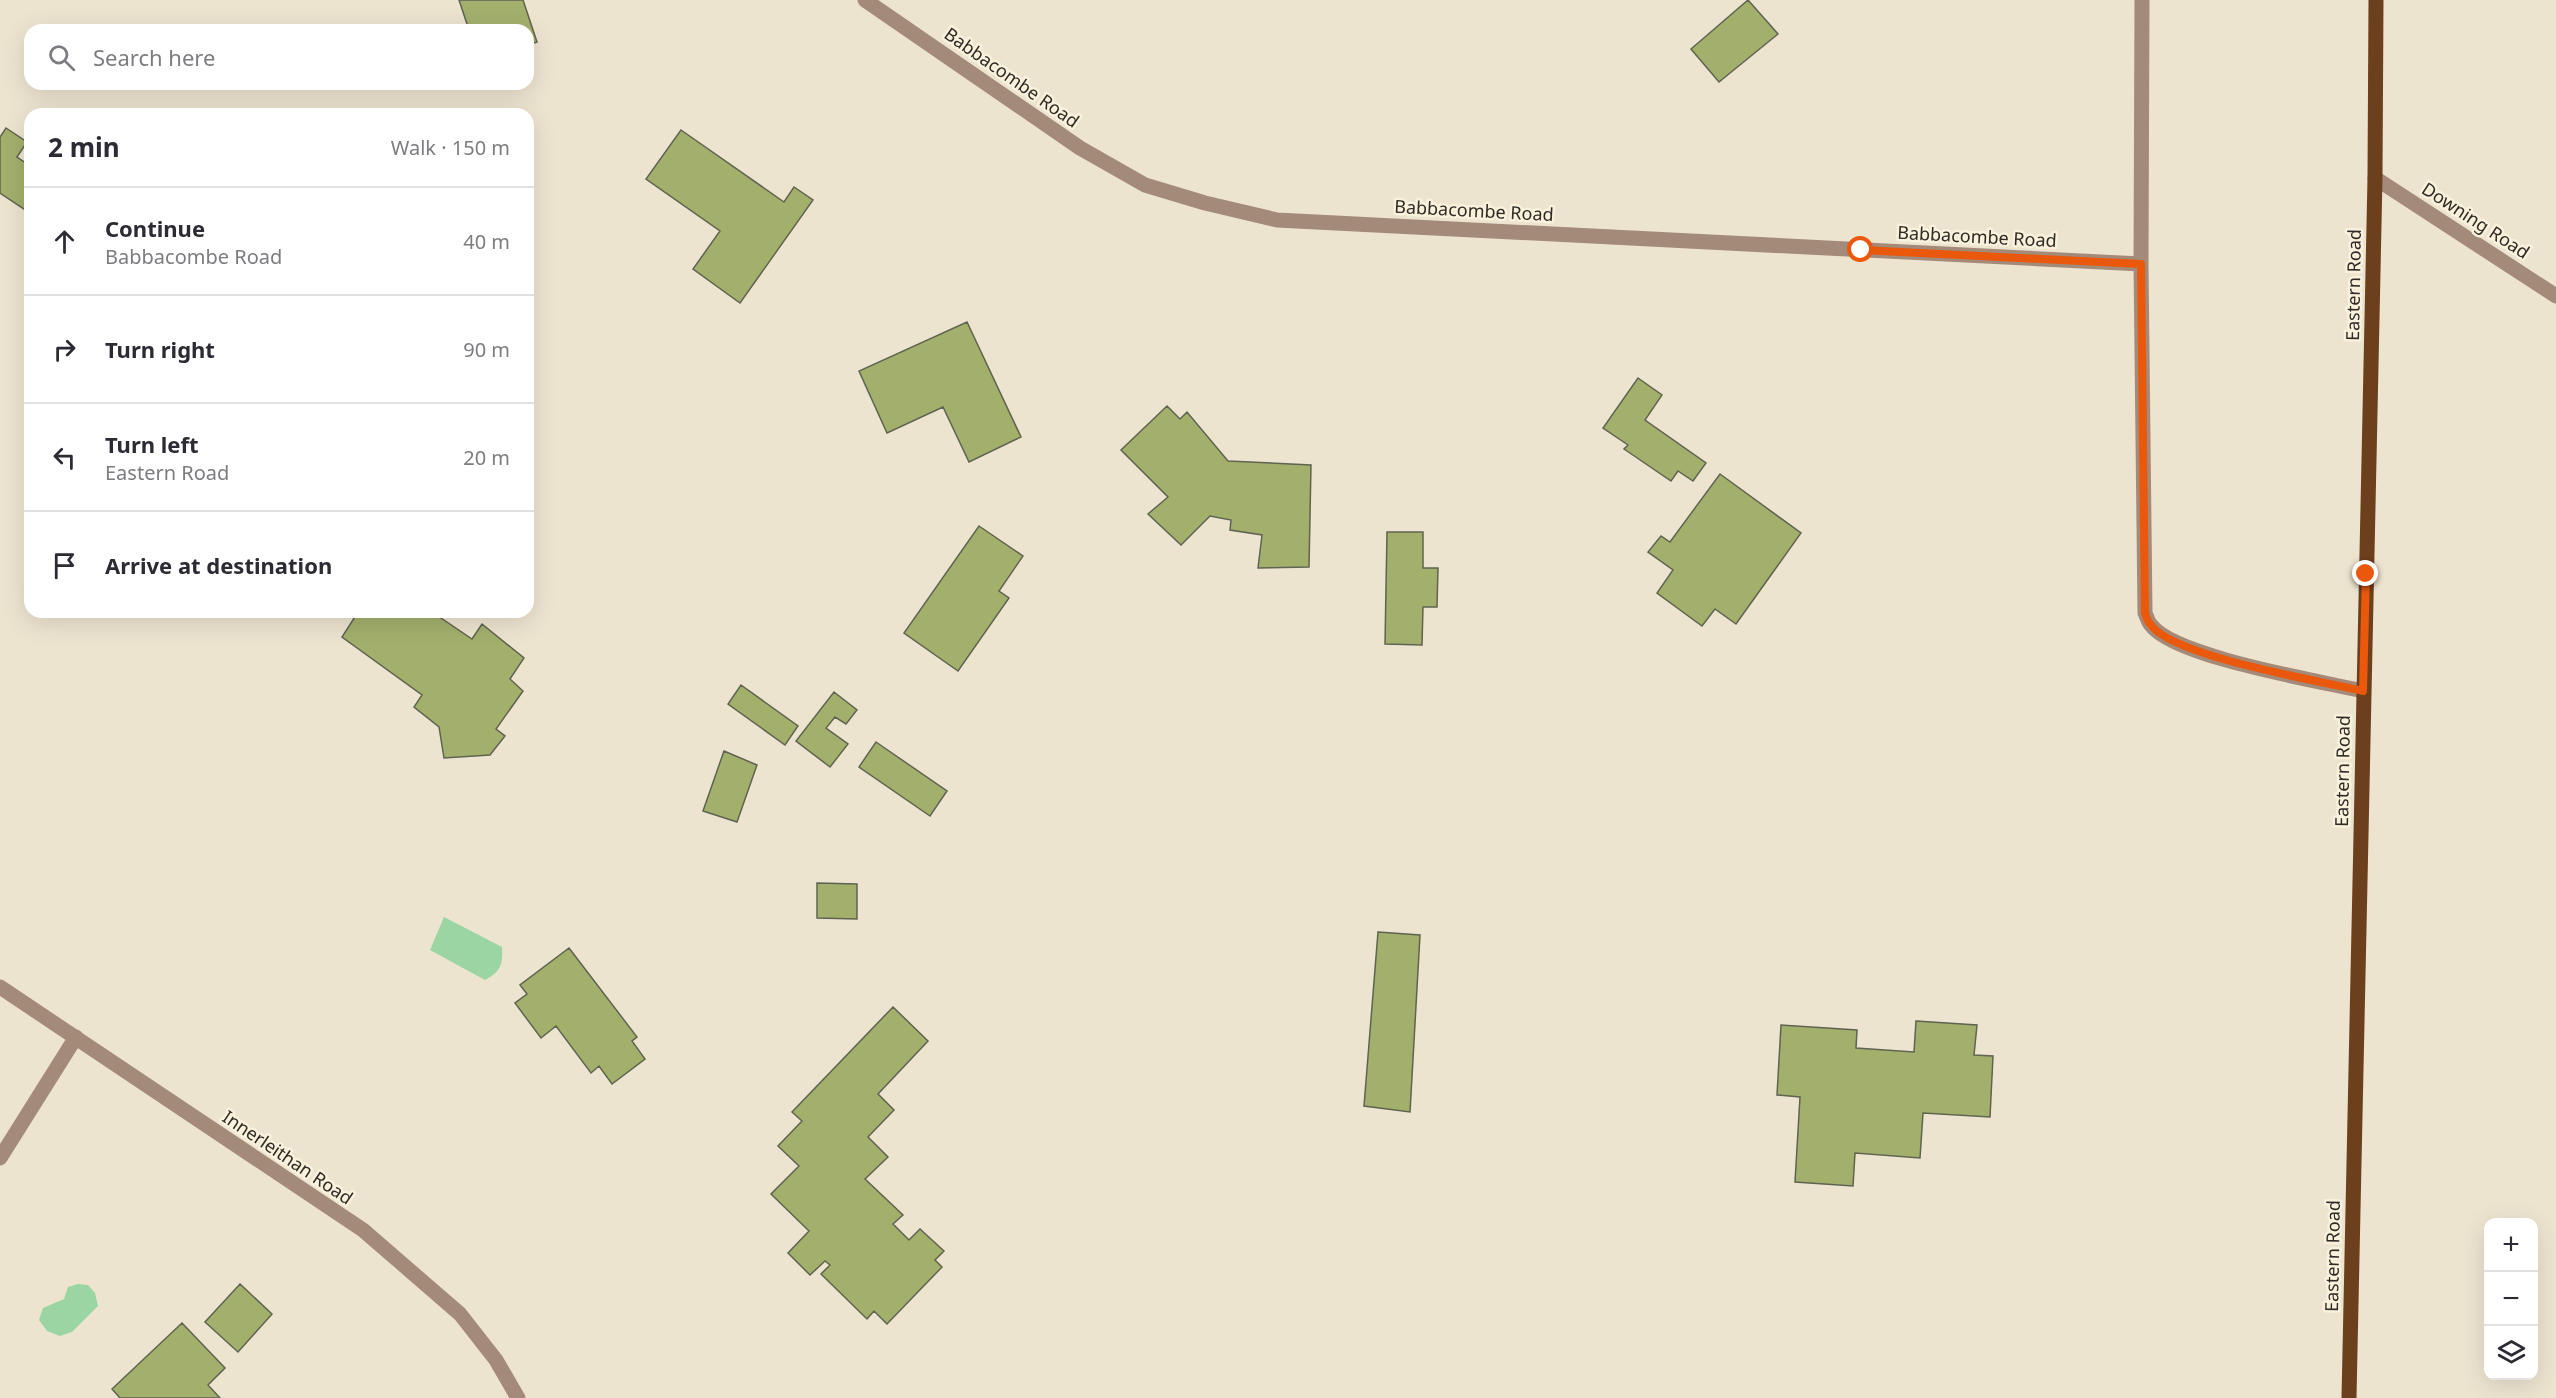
<!DOCTYPE html>
<meta charset="utf-8">
<style>
:root{--surface:#fff;--page:#f2f2f3;--text:#2b2b33;--muted:#7c7c81;--line:#e1e1e2}
body{margin:0;font-family:"Noto Sans",sans-serif;background:var(--page);color:var(--text)}
.controls{position:absolute;right:18px;bottom:18px;display:grid;overflow:hidden;border-radius:12px;box-shadow:0 6px 24px #0002}
.controls button{width:54px;height:54px;display:grid;place-items:center;padding:0;border:0;border-bottom:2px solid var(--line);background:var(--surface);color:var(--text);font:30px sans-serif}
.stop{position:absolute;width:18px;height:18px;margin:-14px;border:4px solid #ea580c;border-radius:50%;background:#fff}
.stop.end{background:#ea580c;border-color:#fff;box-shadow:0 2px 6px #0008}
.list{margin:0;padding:0;list-style:none}
h2{display:flex;justify-content:space-between;align-items:center;height:78px;margin:0;padding:0 24px;font-size:26px}
h2 small{font-size:20px;font-weight:400;color:var(--muted)}
.list li{display:grid;grid-template-columns:39px 1fr auto;gap:18px;align-items:center;box-sizing:border-box;height:108px;padding:0 24px;border-top:2px solid var(--line)}
.list b{display:block;font-size:22px;white-space:nowrap}
.list p{margin:0;font-size:20px;white-space:nowrap;color:var(--muted)}
.list em{font-size:20px;font-style:normal;color:var(--muted)}
.icon{flex:none;width:33px;height:33px;fill:none;stroke:currentColor;stroke-width:2;stroke-linecap:round;stroke-linejoin:round}
.map{position:relative;flex:none;width:2556px;height:1398px;overflow:hidden}
.search{position:absolute;background:var(--surface);box-shadow:0 6px 24px #0002;left:24px;top:24px;width:510px;height:66px;display:flex;align-items:center;gap:15px;box-sizing:border-box;padding:0 21px;border-radius:18px;color:var(--muted);font-size:22px}
.panel{position:absolute;background:var(--surface);box-shadow:0 6px 24px #0002;left:24px;top:108px;width:510px;height:510px;border-radius:18px}
.map>svg:first-child{display:block}
.water{fill:#9bd5a3}
.building{fill:#a3b06c;stroke:#5f6351;stroke-width:1.5}
.lines{fill:none;stroke-linecap:round;stroke-linejoin:round}
.minor{stroke:#a48a78;stroke-width:15}
.major{stroke:#6c3f1d;stroke-width:15}
.route{stroke:#ea580c;stroke-width:8}
.labels{text-anchor:middle;dominant-baseline:central;stroke-width:5;stroke-linejoin:round;paint-order:stroke}
.street-label{font-size:18px;fill:#2e2b24;stroke:#faf1dd}
</style>
<div class="map">
<svg width="2556" height="1398" viewBox="0 0 2556 1398">
<rect width="100%" height="100%" fill="#ede4d0"/>
<path class="water" d="M444,917L502,947C503,964 501,972 485,980L430,950Z
M78,1284L88,1285L95,1293L98,1306L72,1332L60,1336L47,1331L39,1320L43,1308L64,1299L68,1287Z"/>
<path class="building" d="M459,0H523L537,42L528,45V30H469Z
M1748,0L1778,34L1719,82L1691,49Z
M6,128L27,142L17,157L30,166V213L0,193V137Z
M681,130L784,202L794,187L813,200L740,303L693,269L720,231L646,179Z
M967,322L1021,437L969,462L943,407L887,433L859,371Z
M1638,378L1662,395L1645,420L1706,463L1693,481L1678,471L1671,481L1624,449L1628,445L1603,428Z
M1167,406L1180,419L1187,412L1228,461L1311,465L1309,567L1258,568L1262,535L1230,530L1231,520L1210,516L1181,545L1148,514L1168,497L1121,450Z
M1720,474L1801,533L1736,624L1715,609L1702,626L1657,593L1673,570L1648,552L1661,536L1670,542Z
M979,526L1023,556L999,591L1009,598L958,671L904,633Z
M1387,532H1423V568H1438L1437,607H1423L1422,645L1385,644Z
M358,612H432L472,639L482,624L524,658L510,679L523,691L496,729L505,736L490,755L444,758L439,727L414,707L422,695L342,637Z
M741,685L798,726L785,745L728,704Z
M834,692L857,710L846,724L835,717L826,728L848,744L830,767L796,741Z
M876,742L947,791L930,816L859,767Z
M724,751L757,765L737,822L703,811Z
M817,883L857,884V919L817,918Z
M1378,932L1420,935L1410,1112L1364,1106Z
M569,948L637,1037L632,1041L645,1059L612,1084L599,1066L591,1073L556,1026L541,1038L515,1003L527,994L520,985Z
M893,1007L928,1041L878,1094L894,1110L868,1137L888,1157L865,1179L903,1215L893,1224L909,1240L920,1229L944,1251L935,1260L942,1267L887,1324L874,1311L867,1319L821,1274L830,1265L825,1261L810,1275L788,1253L809,1231L771,1194L799,1166L778,1146L802,1121L792,1112Z
M1916,1021L1977,1025L1974,1055L1993,1056L1990,1117L1923,1113L1920,1158L1855,1153L1853,1186L1795,1182L1800,1097L1777,1095L1781,1025L1857,1030L1856,1048L1914,1052Z
M240,1284L272,1314L238,1352L205,1322Z
M182,1323L225,1368L208,1385L220,1398H120L112,1389Z"/>
<g class="lines">
<path class="minor" d="M865,0L1080,148L1145,185L1205,203L1277,220L2141,264
M2142,0L2141,264L2145,613C2147,617 2148,622 2151,625C2174,657 2320,681 2363,691
M2375,178L2556,296
M0,987L363,1230L460,1314L496,1360L518,1398
M0,1158L76,1037"/>
<path class="major" d="M2349,1398L2375,178L2376,0"/>
</g>
<g class="lines">
<path class="route" d="M1861,250L2141,264L2145,613C2146,617 2148,622 2151,625C2174,657 2321,681 2363,691L2366,574"/>
</g>
<g class="labels">
<g class="street-label">
<text transform="translate(1012 77) rotate(35)">Babbacombe Road</text>
<text transform="translate(1474 210) rotate(3)">Babbacombe Road</text>
<text transform="translate(2476 220) rotate(33)">Downing Road</text>
<text transform="translate(1977 236) rotate(3)">Babbacombe Road</text>
<text transform="translate(2353 285) rotate(-89)">Eastern Road</text>
<text transform="translate(2342 771) rotate(-89)">Eastern Road</text>
<text transform="translate(288 1157) rotate(34)">Innerleithan Road</text>
<text transform="translate(2332 1256) rotate(-89)">Eastern Road</text>
</g>
</g>
</svg>
<div class="controls">
<button>+</button>
<button>−</button>
<button><svg class="icon" aria-label="layers" viewBox="0 0 24 24"><path d="M12 4l9 5-9 5-9-5zM3 14l9 5 9-5"/></svg></button>
</div>
<div class="stop" style="left:1861px;top:250px"></div>
<div class="stop end" style="left:2366px;top:574px"></div>
<div class="search"><svg class="icon" aria-label="search" viewBox="0 0 24 24"><circle cx="10" cy="10" r="6"/><path d="M15 15l6 6"/></svg>Search here</div>
<section class="panel">
<h2>2 min<small>Walk · 150 m</small></h2>
<ul class="list">
<li><svg class="icon" aria-label="ahead" viewBox="0 0 24 24"><path d="M12 20V5M6 11l6-6 6 6"/></svg><div><b>Continue</b><p>Babbacombe Road</p></div><em>40 m</em></li>
<li><svg class="icon" aria-label="right" viewBox="0 0 24 24"><path d="M7 20v-9h11M14 6l5 5-5 5"/></svg><div><b>Turn right</b></div><em>90 m</em></li>
<li><svg class="icon" aria-label="left" viewBox="0 0 24 24"><path d="M17 20v-9H6M10 6l-5 5 5 5"/></svg><div><b>Turn left</b><p>Eastern Road</p></div><em>20 m</em></li>
<li><svg class="icon" aria-label="arrive" viewBox="0 0 24 24"><path d="M6 21V4h12l-3 4 3 4H6"/></svg><div><b>Arrive at destination</b></div></li>
</ul>
</section>
</div>
